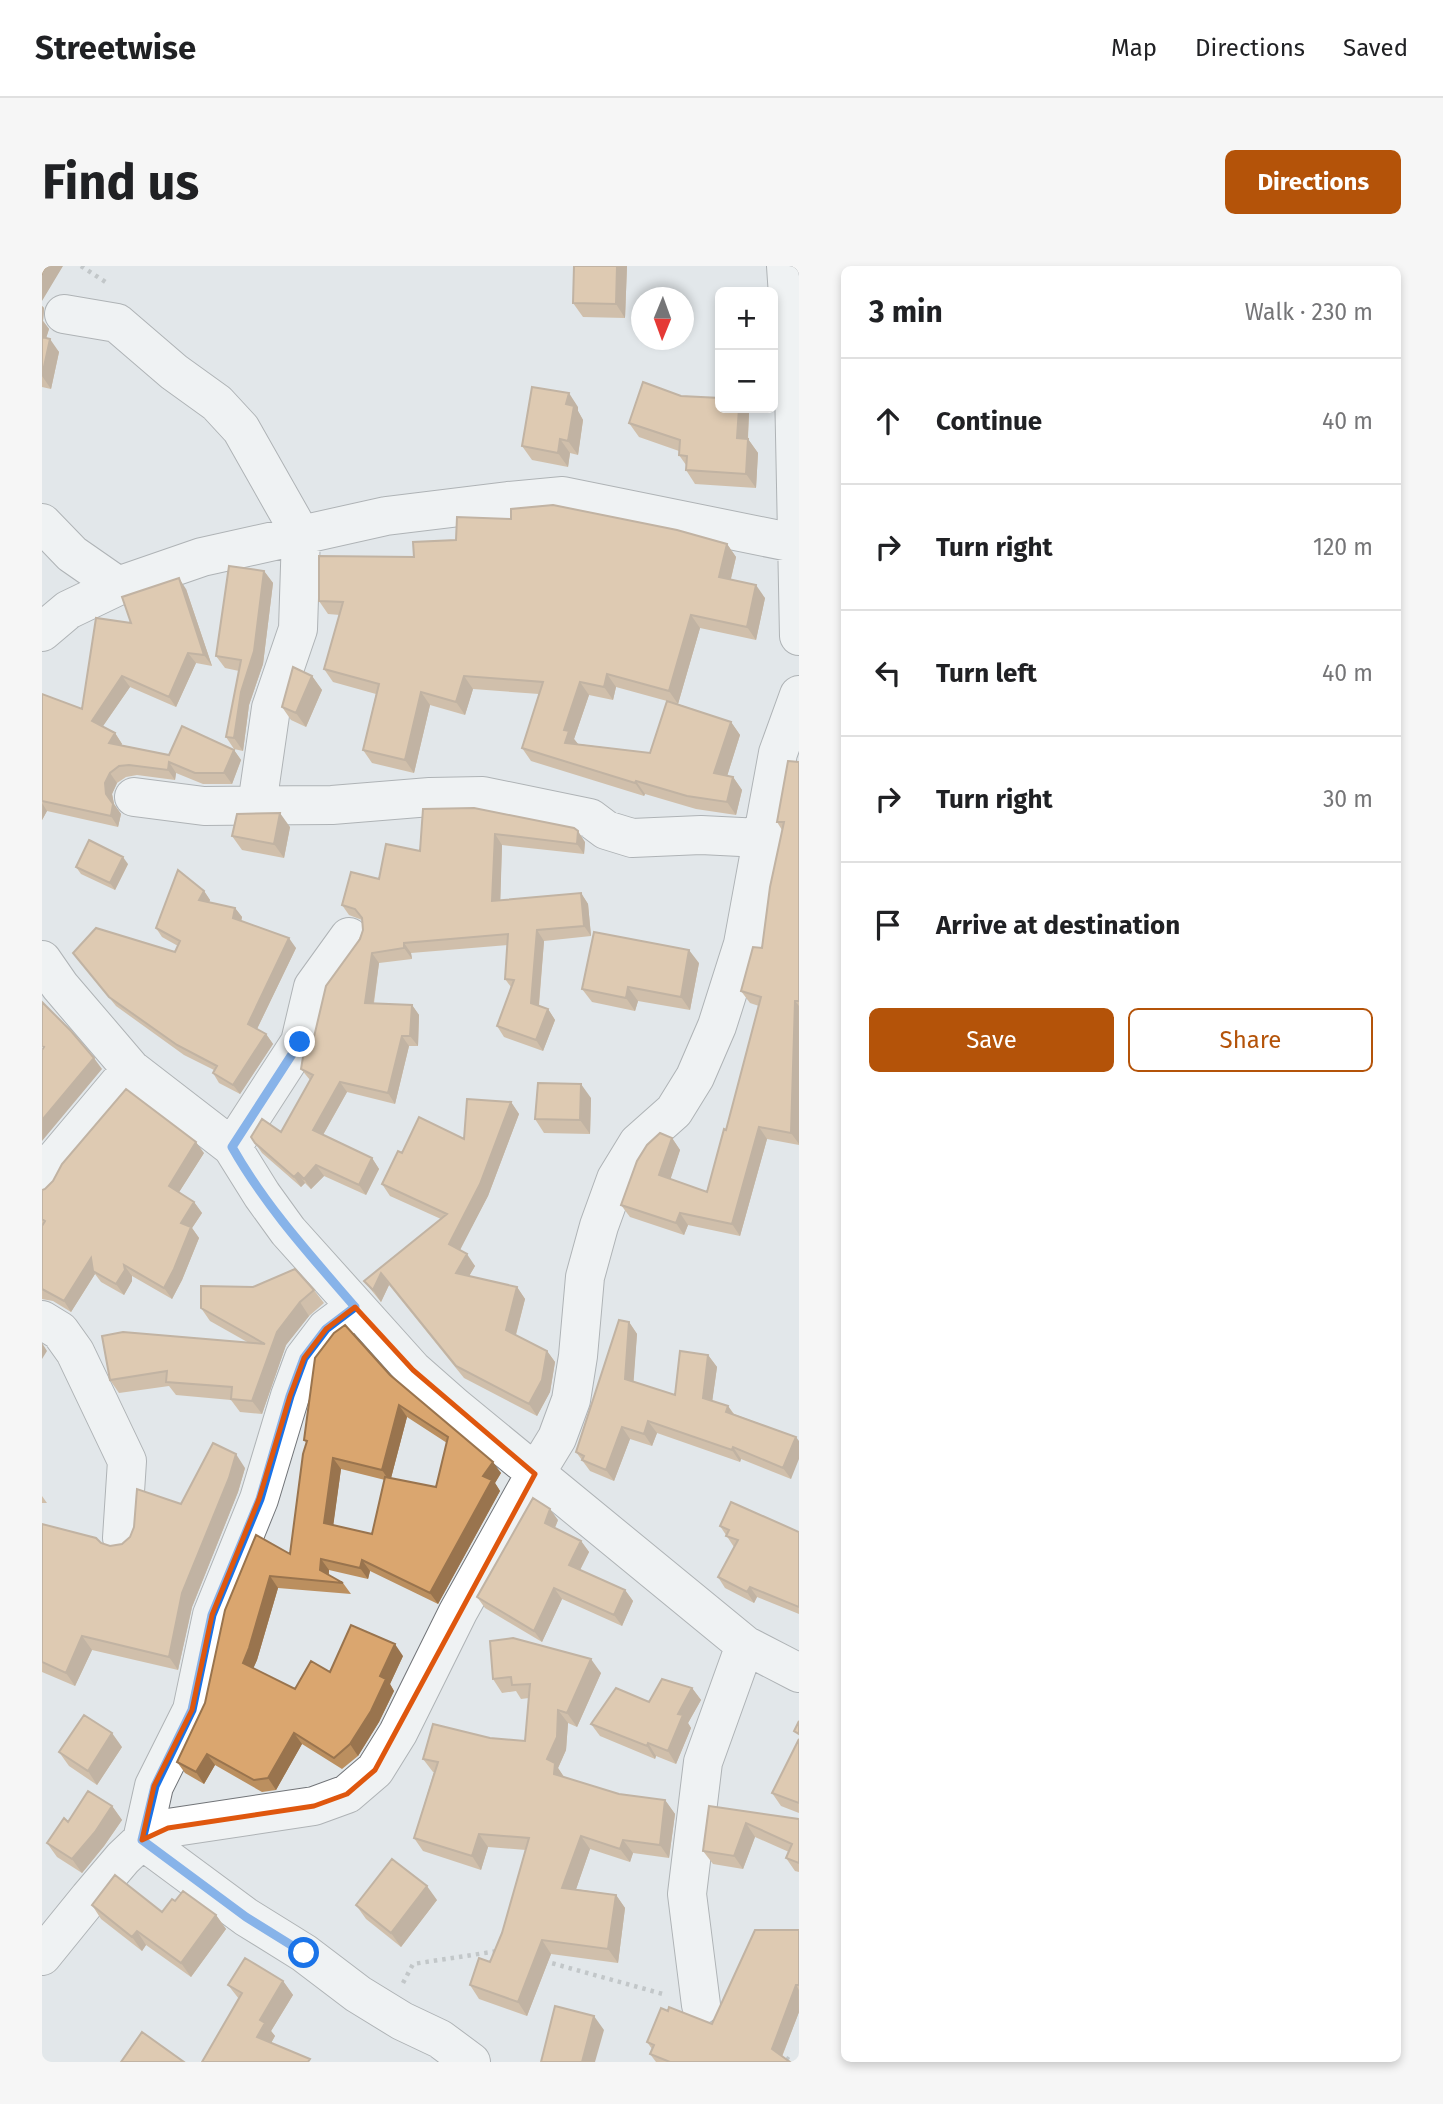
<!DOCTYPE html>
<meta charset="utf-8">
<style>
:root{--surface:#fff;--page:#f6f6f6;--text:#202124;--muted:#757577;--line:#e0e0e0;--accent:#b45309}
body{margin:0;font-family:"Fira Sans",sans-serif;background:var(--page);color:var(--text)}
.controls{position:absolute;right:21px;top:21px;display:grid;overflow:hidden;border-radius:10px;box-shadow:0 4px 10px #0003}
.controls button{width:63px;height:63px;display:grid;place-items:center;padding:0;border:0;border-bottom:2px solid var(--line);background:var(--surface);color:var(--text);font:35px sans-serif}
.compass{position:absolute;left:589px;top:21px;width:63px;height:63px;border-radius:50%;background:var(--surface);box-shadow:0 4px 10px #0003;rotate:181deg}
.stop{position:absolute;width:21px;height:21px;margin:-16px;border:5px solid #1a73e8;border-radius:50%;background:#fff}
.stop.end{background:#1a73e8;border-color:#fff;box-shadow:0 2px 7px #0008}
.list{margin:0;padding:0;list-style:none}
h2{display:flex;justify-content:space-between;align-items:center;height:91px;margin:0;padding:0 28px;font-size:30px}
h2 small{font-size:23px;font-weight:400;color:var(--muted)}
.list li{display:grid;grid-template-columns:46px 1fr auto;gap:21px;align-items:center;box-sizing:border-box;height:126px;padding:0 28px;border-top:2px solid var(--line)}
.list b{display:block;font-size:26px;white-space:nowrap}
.list em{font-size:23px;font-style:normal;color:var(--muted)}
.actions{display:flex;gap:14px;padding:21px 28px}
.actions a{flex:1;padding:16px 0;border:2px solid var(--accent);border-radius:10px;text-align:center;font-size:24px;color:var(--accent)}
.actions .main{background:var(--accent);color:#fff}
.icon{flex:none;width:38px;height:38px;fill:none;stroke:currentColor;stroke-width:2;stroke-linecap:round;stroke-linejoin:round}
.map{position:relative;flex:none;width:757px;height:1796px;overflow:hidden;border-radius:10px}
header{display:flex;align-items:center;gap:42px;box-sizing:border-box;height:98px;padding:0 35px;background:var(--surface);border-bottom:2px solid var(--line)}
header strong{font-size:33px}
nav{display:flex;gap:38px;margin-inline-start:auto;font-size:24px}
.intro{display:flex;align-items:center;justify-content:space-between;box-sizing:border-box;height:168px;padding:0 42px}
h1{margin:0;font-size:49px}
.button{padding:18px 32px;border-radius:10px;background:var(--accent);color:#fff;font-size:24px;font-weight:700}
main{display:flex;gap:42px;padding:0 42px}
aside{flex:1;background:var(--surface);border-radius:10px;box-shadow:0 4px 10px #0003}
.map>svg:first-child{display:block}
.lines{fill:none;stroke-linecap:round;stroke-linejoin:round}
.minor-casing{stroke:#717478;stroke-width:40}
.path{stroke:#9c9fa2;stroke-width:4.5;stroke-dasharray:3.5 5;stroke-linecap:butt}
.minor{stroke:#fff;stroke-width:38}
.wall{fill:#bb8f5f;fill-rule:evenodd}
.shaded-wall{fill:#99744e}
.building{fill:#daa66f;stroke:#99744e;stroke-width:2;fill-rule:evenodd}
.route{stroke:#1a73e8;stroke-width:9}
.marked{fill:none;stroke:#df570e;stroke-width:5;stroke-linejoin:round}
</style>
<header>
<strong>Streetwise</strong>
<nav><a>Map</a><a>Directions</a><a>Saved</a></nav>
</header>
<div class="intro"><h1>Find us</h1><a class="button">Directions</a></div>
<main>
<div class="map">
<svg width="757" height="1796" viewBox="0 0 757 1796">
<rect width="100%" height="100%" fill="#e2e7ea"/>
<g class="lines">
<defs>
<path id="minor" d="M744,0L752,119L757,370
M22,48L75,57L132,106L175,137L199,163L259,269L256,363L229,442L215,539
M0,257L30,288L76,320
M0,366L26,344L76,320L160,291L344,250L466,235L521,230L757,278
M92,531L162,540L290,539L388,531L441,530L548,552L564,564L590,572L659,569L719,572
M0,694L18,720L89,803L190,881L220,929L246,965L371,1104L413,1141L703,1379L757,1407
M190,881L258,776L271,721L307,671
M0,915L10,897L89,803
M313,1041L284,1063L262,1092L248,1130L217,1233L170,1349L150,1444L112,1520L100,1574L204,1651L262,1687L316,1728L360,1755L398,1773L429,1796
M0,1054L18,1065L33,1086L85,1195L80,1272
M0,1690L47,1632L81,1592L100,1574L126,1562L272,1540L305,1528L333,1504L356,1467L416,1346L493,1208L515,1172L529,1134L536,1090L543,1011L557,960L574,913L596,877L632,845L653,811L675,760L701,678L736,487L757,429
M659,1739L645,1628L661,1496L703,1379"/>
</defs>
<use href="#minor" class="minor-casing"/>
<path class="path" d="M39,0L65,17
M502,1695L621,1728
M361,1717L371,1698L456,1685
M737,1787L750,1796"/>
<use href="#minor" class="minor"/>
</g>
<path class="wall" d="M532,0H585L583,52L541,51L531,37Z
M0,40L2,42L1,55L7,63L4,72L17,86L9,123L0,121Z
M639,130L707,147L706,173L716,187L714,222L653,218L644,204V199L637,189V185L597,171L587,157Z
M536,141V145L541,154L536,189L528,187L526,201L490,194L480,180Z
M685,278L694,291L689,313L723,332L714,374L658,362L636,438L689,456L698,469L685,510L691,511L700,524L694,549L654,543L603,528L602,530L489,495L480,482L497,428L431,423L423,449L388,439L372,507L330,497L321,484L334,428L291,416L282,403L298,349L286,348L277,335L372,291ZM574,421L625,435L608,487L536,478L532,473L547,429L571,434Z
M222,305L231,317L221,398L207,439L201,485L192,483L184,471L197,405L183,402L174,390Z
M144,323L170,400L154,397L134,441L88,421L60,461L73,467L80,478L79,479L127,489L192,484L199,494L190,518H161L134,507L133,514L95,509L84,511L75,517L70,528L72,538L79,548L76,561L5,545L0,554V428L40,443L89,357Z
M270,410L280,424L264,461L249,454L240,441Z
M757,496V879L725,873L698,970L646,959L642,969L588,951L579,939L630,872L638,884L628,913L665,926L684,864L717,740L708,737L699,725L720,682L740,564L735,556Z
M381,543L543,576L542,588L460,579L458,635L539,627L546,638L549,670L502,675L497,740L506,743L513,754L501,785L462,771L455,760L469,721L463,713L466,679L369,687L370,693L337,697L332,737L370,739L377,749L376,780H367L353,838L305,826L281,869L330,892L337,903L324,929L282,910L269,923L263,917L259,921L220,887L209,871L239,866L268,814L259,803L272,771L321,664L320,654L307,649L300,639L378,585Z
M248,561L242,592L200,584L190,570Z
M86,598L73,624L39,608L34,601Z
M162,625L168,634L167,636L193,642L200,651L199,655L254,682L215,763L224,768L231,778L198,828L177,817L171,807L172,804L142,789L74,740L31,687L133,686L136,680L120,671L114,662Z
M657,697L648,744L596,735L593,745L550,736L540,723Z
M549,832L548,868L502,867L493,853Z
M469,836L477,848L446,930L417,984L433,1000L427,1010L475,1021L483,1033L474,1069L505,1085L513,1096L508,1126L495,1150L422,1112L347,1019L339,1036L322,1015L399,953L348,930L340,918L360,887L422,873Z
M162,887L137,926L152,936L160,947L150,962L157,972L140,1014L130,1033L90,1010V1015L82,1029L59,1016L53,1008L29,1046L11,1035L0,1033V924Z
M272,1024L282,1037L267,1050L244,1079L220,1148L198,1146L189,1134L134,1129L127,1120L77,1127L68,1114L207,1077L168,1055L159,1042Z
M587,1056L595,1068L591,1116L633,1129L666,1089L675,1101L670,1135L686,1140L692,1148L754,1171L749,1213L699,1193L698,1196L615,1167L610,1180L588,1173L572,1215L548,1205L534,1186Z
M348,1109L459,1207L453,1217L458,1225L396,1338L328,1305L326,1313L287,1304V1309L301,1317L309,1328L236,1322L215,1394L211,1402L253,1423L288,1406L361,1390L348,1418L352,1425L337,1456L316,1490L300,1503L260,1478L234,1524L220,1526L173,1499L162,1518L143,1507L135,1496L163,1437L183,1344L248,1288L265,1177L262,1174ZM365,1151L405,1177L394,1221L349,1212ZM299,1203L343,1214L330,1268L291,1259Z
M203,1202L196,1226L150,1341L136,1404L50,1384L33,1420L0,1406V1258L68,1280L80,1278L139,1238Z
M0,1230L5,1237H0Z
M516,1254L513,1262L539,1275L547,1286L538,1304L583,1324L591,1335L580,1360L520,1333L500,1376L443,1342L435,1331Z
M678,1260L757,1266V1348L715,1331L712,1337L683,1322L676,1311L692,1281Z
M448,1375L559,1407L535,1461L526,1457L524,1484L516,1502L522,1511L577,1528L623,1534L633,1548L627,1592L591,1587L588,1596L548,1583L534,1623L574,1629L583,1642L576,1697L509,1688L485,1750L437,1733L428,1719L448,1696L460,1667L484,1584L446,1581L439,1604L381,1585L372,1572L392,1506H391L381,1493L448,1472L483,1475L487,1432L479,1433L474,1425L460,1427L451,1413Z
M650,1422L659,1434L646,1457L649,1462L634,1498L614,1490L613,1493L558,1470L549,1458L607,1436Z
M757,1473V1547L739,1540L730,1527Z
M80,1481L55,1519L27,1500L17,1486Z
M70,1540L80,1554L62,1580L40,1607L15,1591L5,1577L26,1556Z
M667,1540L757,1553V1606L753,1605L744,1592L747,1586L713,1571L701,1603L671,1598L661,1585Z
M395,1634L359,1681L324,1653L314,1639Z
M133,1635L174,1649L184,1663L149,1711L104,1679L100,1685L59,1653L50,1639L120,1646Z
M757,1664V1746L740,1791L748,1796H614L608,1788L610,1783L605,1776L670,1758Z
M241,1715L251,1729L229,1765L233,1770L229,1777L160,1796L197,1733L186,1719Z"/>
<path class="shaded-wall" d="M5,0H21L0,35V8Z
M575,0H585L583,52L574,38Z
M0,40L2,42L1,55L7,63L1,82L0,81Z
M8,73L17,86L9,123L0,110Z
M527,127L536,141V145L541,154L536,189L526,175L524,138Z
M697,142H703L707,147L705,186L695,172Z
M518,173L528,187L526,201L516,187Z
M706,173L716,187L714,222L704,208Z
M685,278L694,291L686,324L677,311Z
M222,305L231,317L221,398L207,439L201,485L192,472L199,426Z
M137,312L144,323L170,400L162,389Z
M714,319L723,332L714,374L705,361Z
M649,349L658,362L636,438L627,425Z
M146,387L154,397L134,441L127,431Z
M565,408L574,421L571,434L562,421Z
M80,410L88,421L57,466L50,455Z
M270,410L280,424L264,461L254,447Z
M422,410L431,423L423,449L414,436Z
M538,416L547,429L532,473L536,478L523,477L522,464Z
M379,426L388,439L372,507L363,494Z
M689,456L698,469L682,520L672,507Z
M73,467L80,478L75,487L67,477Z
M192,484L199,494L190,518L182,507Z
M127,496L134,507L133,514L126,504Z
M68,507L75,517L70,528L72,538L79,548L76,561L69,550L64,528L63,517Z
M691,511L700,524L694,549L685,536Z
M594,515L603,528L602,530L593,517Z
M0,537L5,545L0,554Z
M238,547L248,561L242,592L232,578Z
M536,565L543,576L542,588L535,578Z
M453,568L460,579L458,646L450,635Z
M81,591L86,598L73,624L68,617Z
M162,625L168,634L164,644L157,634Z
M539,627L546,638L549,670L542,660Z
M193,642L200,651L198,661L191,652Z
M495,664L502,675L496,747L489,737Z
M247,672L254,682L213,767L206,758Z
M362,677L369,687L370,693L362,682Z
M647,684L657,697L648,744L639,731Z
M330,687L337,697L330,747L323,737Z
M586,721L596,735L593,745L584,732Z
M753,735L757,740V878L749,867Z
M370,739L377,749L376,780L368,770Z
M506,743L513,754L501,785L494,774Z
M224,768L231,778L198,828L191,819Z
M360,770L367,780L353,838L346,827Z
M52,792L60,803L0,875V854Z
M298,816L305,826L278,874L271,864Z
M539,818L549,832L548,868L538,854Z
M469,836L477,848L446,930L415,990L407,978Z
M717,861L725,873L698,970L690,958Z
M630,872L638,884L626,921L617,909Z
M154,876L162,887L134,931L127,920Z
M330,892L337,903L324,929L317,919Z
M274,899L282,910L269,923L262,913Z
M256,907L263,917L259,921L252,911Z
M152,936L160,947L150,962L157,972L140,1014L130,1033L122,1022L139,957Z
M638,947L646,959L642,969L634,957Z
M425,988L433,1000L422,1019L414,1007Z
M49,992L51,1005L53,1008L29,1046L22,1035Z
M82,999L90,1010V1015L82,1029L74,1018Z
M339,1007L347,1019L339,1036L331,1024Z
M475,1021L483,1033L472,1075L464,1064Z
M258,1036L267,1050L244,1079L220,1148L210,1135L235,1066Z
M587,1056L595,1068L591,1124L583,1113Z
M0,1077L5,1085L0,1093Z
M505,1085L513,1096L508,1126L495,1150L487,1138Z
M666,1089L675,1101L669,1144L661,1132Z
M357,1139L365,1151L348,1216L340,1204Z
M686,1140L694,1152L684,1146Z
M606,1155L615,1167L610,1180L602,1168Z
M580,1161L588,1173L572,1215L564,1204Z
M754,1171L757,1175V1193L749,1213L741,1202Z
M691,1181L699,1193L698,1196L690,1184Z
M194,1188L203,1202L196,1226L150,1341L136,1404L127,1391L140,1327Z
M291,1192L299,1203L290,1269L282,1257Z
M451,1196L459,1207L453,1217L458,1225L396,1338L388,1327L441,1210Z
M508,1243L516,1254L510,1268L503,1257Z
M539,1275L547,1286L535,1310L527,1299Z
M279,1293L287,1304L286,1316L278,1304Z
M320,1294L328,1305L326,1313L318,1302Z
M228,1310L236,1322L215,1394L209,1408L201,1397Z
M708,1321L715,1331L712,1337L705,1326Z
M512,1322L520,1333L500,1376L492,1365Z
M583,1324L591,1335L580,1360L572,1349Z
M40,1370L50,1384L33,1420L24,1407Z
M353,1378L361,1390L348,1418L352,1425L337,1456L316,1490L308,1478Z
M549,1393L559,1407L535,1461L525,1447Z
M650,1422L659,1434L646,1457L649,1462L634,1498L626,1485L636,1448Z
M516,1444L526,1457L524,1484L516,1502L522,1511L512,1508L505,1493Z
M70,1467L80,1481L55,1519L46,1505Z
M252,1467L260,1478L234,1524L226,1512Z
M606,1477L614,1490L613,1493L605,1480Z
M165,1488L173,1499L162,1518L154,1506Z
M623,1534L633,1548L627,1592L618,1579Z
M70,1540L80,1554L62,1580L40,1607L30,1593Z
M704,1557L713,1571L701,1603L692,1590Z
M437,1568L446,1581L439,1604L430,1590Z
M539,1570L548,1583L530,1635L520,1622Z
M581,1574L591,1587L588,1596L578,1583Z
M385,1620L395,1634L359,1681L349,1667Z
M574,1629L583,1642L576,1697L566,1683Z
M174,1649L184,1663L149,1711L139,1697Z
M95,1665L104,1679L100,1685L90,1671Z
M500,1674L509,1688L485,1750L476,1736Z
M241,1715L251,1729L229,1765L233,1770L225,1784L215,1771L218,1754Z
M754,1719L757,1724V1746L738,1795L730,1783Z
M552,1750L562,1764L553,1796H540Z"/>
<path class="building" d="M0,0H5L0,8Z
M532,0H575L574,38L531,37Z
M0,71L8,73L0,110Z
M601,116L639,130L678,132V142H697L695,172L706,173L704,208L644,204L645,190L637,189L638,174L587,157Z
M490,121L527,127L524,138L532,140L526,175L518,173L516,187L480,180Z
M511,239L635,264L685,278L677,311L714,319L705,361L649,349L627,425L565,408L562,421L538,416L522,464L527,465L523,477L608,487L625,435L689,456L672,507L691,511L685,536L645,530L594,515L593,517L480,482L501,416L422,410L414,436L379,426L363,494L321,484L337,418L282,403L301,336L277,335V290L372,291L371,276L414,274L415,251L469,253V243Z
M187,300L222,305L212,385L199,426L192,472L184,471L199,394L174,390Z
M137,312L162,389L146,387L127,431L80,410L50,455L73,467L67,477L127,489L140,460L192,484L182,507H153L127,496L126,504L87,499L77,500L68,507L63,517L64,528L71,538L69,550L0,535V428L40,443L54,352L89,357L80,331Z
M251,401L270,410L254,447L240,441Z
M746,495L757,496V735H753L749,867L717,861L690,958L638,947L634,957L579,939L595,895L605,879L618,867L630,872L617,909L665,926L682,863L684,864L719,731L699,725L711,681L720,682L728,621L742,556H735Z
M432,542L532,562L536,565L535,578L453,568L450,635L539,627L542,660L495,664L489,737L506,743L494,774L455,760L472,714L463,713L466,668L362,677V682L330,687L323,737L370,739L368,770H360L346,827L298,816L271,864L330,892L317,919L274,899L262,913L256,907L252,911L213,877L209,871L220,853L239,866L271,809L259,803L261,791L272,771L284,720L318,673L321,664L320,652L313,643L300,639L309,606L337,613L344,578L378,585L381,543Z
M238,547L232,578L190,570L195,548Z
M47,574L81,591L68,617L34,601Z
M136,604L162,625L157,634L193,642L191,652L247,672L206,758L224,768L191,819L171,807L175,800L135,779L67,731L31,687L54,662L133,686L138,675L114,662Z
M552,666L647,684L639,731L586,721L584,732L540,723Z
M0,736L29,765L52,792L0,854V784L2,781L0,780Z
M496,817L539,818L538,854L493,853Z
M84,823L154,876L127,920L152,936L139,957L149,961L132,1003L122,1022L82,999L83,1004L74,1018L51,1005L49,992L22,1035L0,1023V960L3,955L0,953V924L3,923L11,915L20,898Z
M425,833L469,836L438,918L407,978L425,988L414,1007L475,1021L464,1064L505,1085L500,1114L487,1138L414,1100L339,1007L331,1024L322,1015L405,948L340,918L356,885L360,887L377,851L422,873Z
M253,1003L272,1024L258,1036L235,1066L210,1135L189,1133L190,1121L124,1116L125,1105L68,1114L60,1070L81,1066L223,1078L159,1042V1020L211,1021Z
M577,1054L587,1056L583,1113L633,1129L638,1085L666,1089L661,1132L686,1140L684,1146L754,1171L741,1202L691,1181L690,1184L606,1155L602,1168L580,1161L564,1204L540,1194L542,1190L534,1186Z
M303,1059L348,1109L451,1196L441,1210L450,1214L388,1327L320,1294L318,1302L279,1293L278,1304L301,1317L228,1310L207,1382L201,1397L253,1423L269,1395L288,1406L309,1359L353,1378L338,1410L344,1413L329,1445L308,1478L292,1492L252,1467L226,1512L212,1514L165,1488L154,1506L135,1496L163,1437L183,1344L214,1269L248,1288L261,1188L265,1175L262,1174L273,1092L292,1067ZM357,1139L406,1171L394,1221L343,1211L330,1268L282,1257L291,1192L340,1204Z
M171,1177L194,1188L187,1212L140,1327L127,1391L40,1370L24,1407L0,1396V1258L54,1272L59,1277L68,1280L80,1278L88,1271L92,1261L95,1223L139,1238Z
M491,1232L508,1243L503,1257L539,1275L527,1299L583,1324L572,1349L512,1322L492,1365L435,1331Z
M689,1236L757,1266V1341L708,1321L705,1326L676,1311L696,1274L684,1270L687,1264L678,1260Z
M471,1372L549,1393L525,1447L516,1444L515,1471L505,1493L513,1497L512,1508L577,1528L623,1534L618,1579L581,1574L578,1583L539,1570L520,1622L574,1629L566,1683L500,1674L476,1736L428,1719L437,1692L448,1696L460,1667L487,1572L437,1568L430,1590L372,1572L396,1496L381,1493L391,1458L448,1472L483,1475L488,1418L470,1419L469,1411L451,1413L448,1375Z
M620,1413L650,1422L636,1448L641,1449L626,1485L606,1477L605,1480L549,1458L574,1422L607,1436Z
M42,1449L70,1467L46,1505L17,1486Z
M757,1455V1468L752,1465Z
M757,1473V1537L730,1527Z
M46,1525L70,1540L53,1566L30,1593L5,1577L22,1552L26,1556Z
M667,1540L757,1553V1597L744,1592L750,1578L704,1557L692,1590L661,1585Z
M350,1593L385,1620L349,1667L314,1639Z
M73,1609L120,1646L130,1633L133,1635L141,1625L174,1649L139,1697L95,1665L90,1671L50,1639Z
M713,1664H757V1719H754L730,1783L748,1796H628L608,1788L612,1779L605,1776L619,1742L626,1745L627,1741L670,1758Z
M203,1692L241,1715L218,1754L223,1757L215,1771L268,1793L266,1796H160L200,1727L186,1719Z
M513,1740L552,1750L540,1796H499Z
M100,1766L142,1796H79Z"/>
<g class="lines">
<path class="route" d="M258,776L190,881C224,941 269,990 313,1041L284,1063L262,1092L248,1130L218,1233L170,1349L150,1444L113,1520L100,1574L204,1651L262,1687"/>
</g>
<path d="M0 0H757V1796H0ZM313,1041L371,1104L493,1208L333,1504L305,1528L272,1540L126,1562L100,1574L112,1520L150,1444L170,1349L217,1233L248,1130L262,1092L284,1063Z" fill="#e2e7ea" fill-opacity=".55" fill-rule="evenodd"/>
<path class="marked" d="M313,1041L371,1104L493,1208L333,1504L305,1528L272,1540L126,1562L100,1574L112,1520L150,1444L170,1349L217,1233L248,1130L262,1092L284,1063Z"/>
</svg>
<div class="controls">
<button>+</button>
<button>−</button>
</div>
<svg class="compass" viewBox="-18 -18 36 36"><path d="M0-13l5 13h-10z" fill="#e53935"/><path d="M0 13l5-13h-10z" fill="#757577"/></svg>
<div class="stop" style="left:262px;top:1687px"></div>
<div class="stop end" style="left:258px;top:776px"></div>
</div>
<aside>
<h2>3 min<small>Walk · 230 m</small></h2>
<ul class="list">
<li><svg class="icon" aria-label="ahead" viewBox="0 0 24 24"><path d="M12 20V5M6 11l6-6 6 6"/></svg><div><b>Continue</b></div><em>40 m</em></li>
<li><svg class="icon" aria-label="right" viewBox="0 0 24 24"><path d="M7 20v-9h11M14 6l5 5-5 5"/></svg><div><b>Turn right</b></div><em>120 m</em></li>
<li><svg class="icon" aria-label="left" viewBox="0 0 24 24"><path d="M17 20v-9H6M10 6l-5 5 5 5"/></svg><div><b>Turn left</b></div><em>40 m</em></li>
<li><svg class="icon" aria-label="right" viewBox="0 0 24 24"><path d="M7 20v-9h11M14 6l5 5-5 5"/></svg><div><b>Turn right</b></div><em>30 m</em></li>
<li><svg class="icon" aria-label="arrive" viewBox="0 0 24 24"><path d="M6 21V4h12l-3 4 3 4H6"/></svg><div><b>Arrive at destination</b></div></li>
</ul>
<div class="actions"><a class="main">Save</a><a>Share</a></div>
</aside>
</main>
